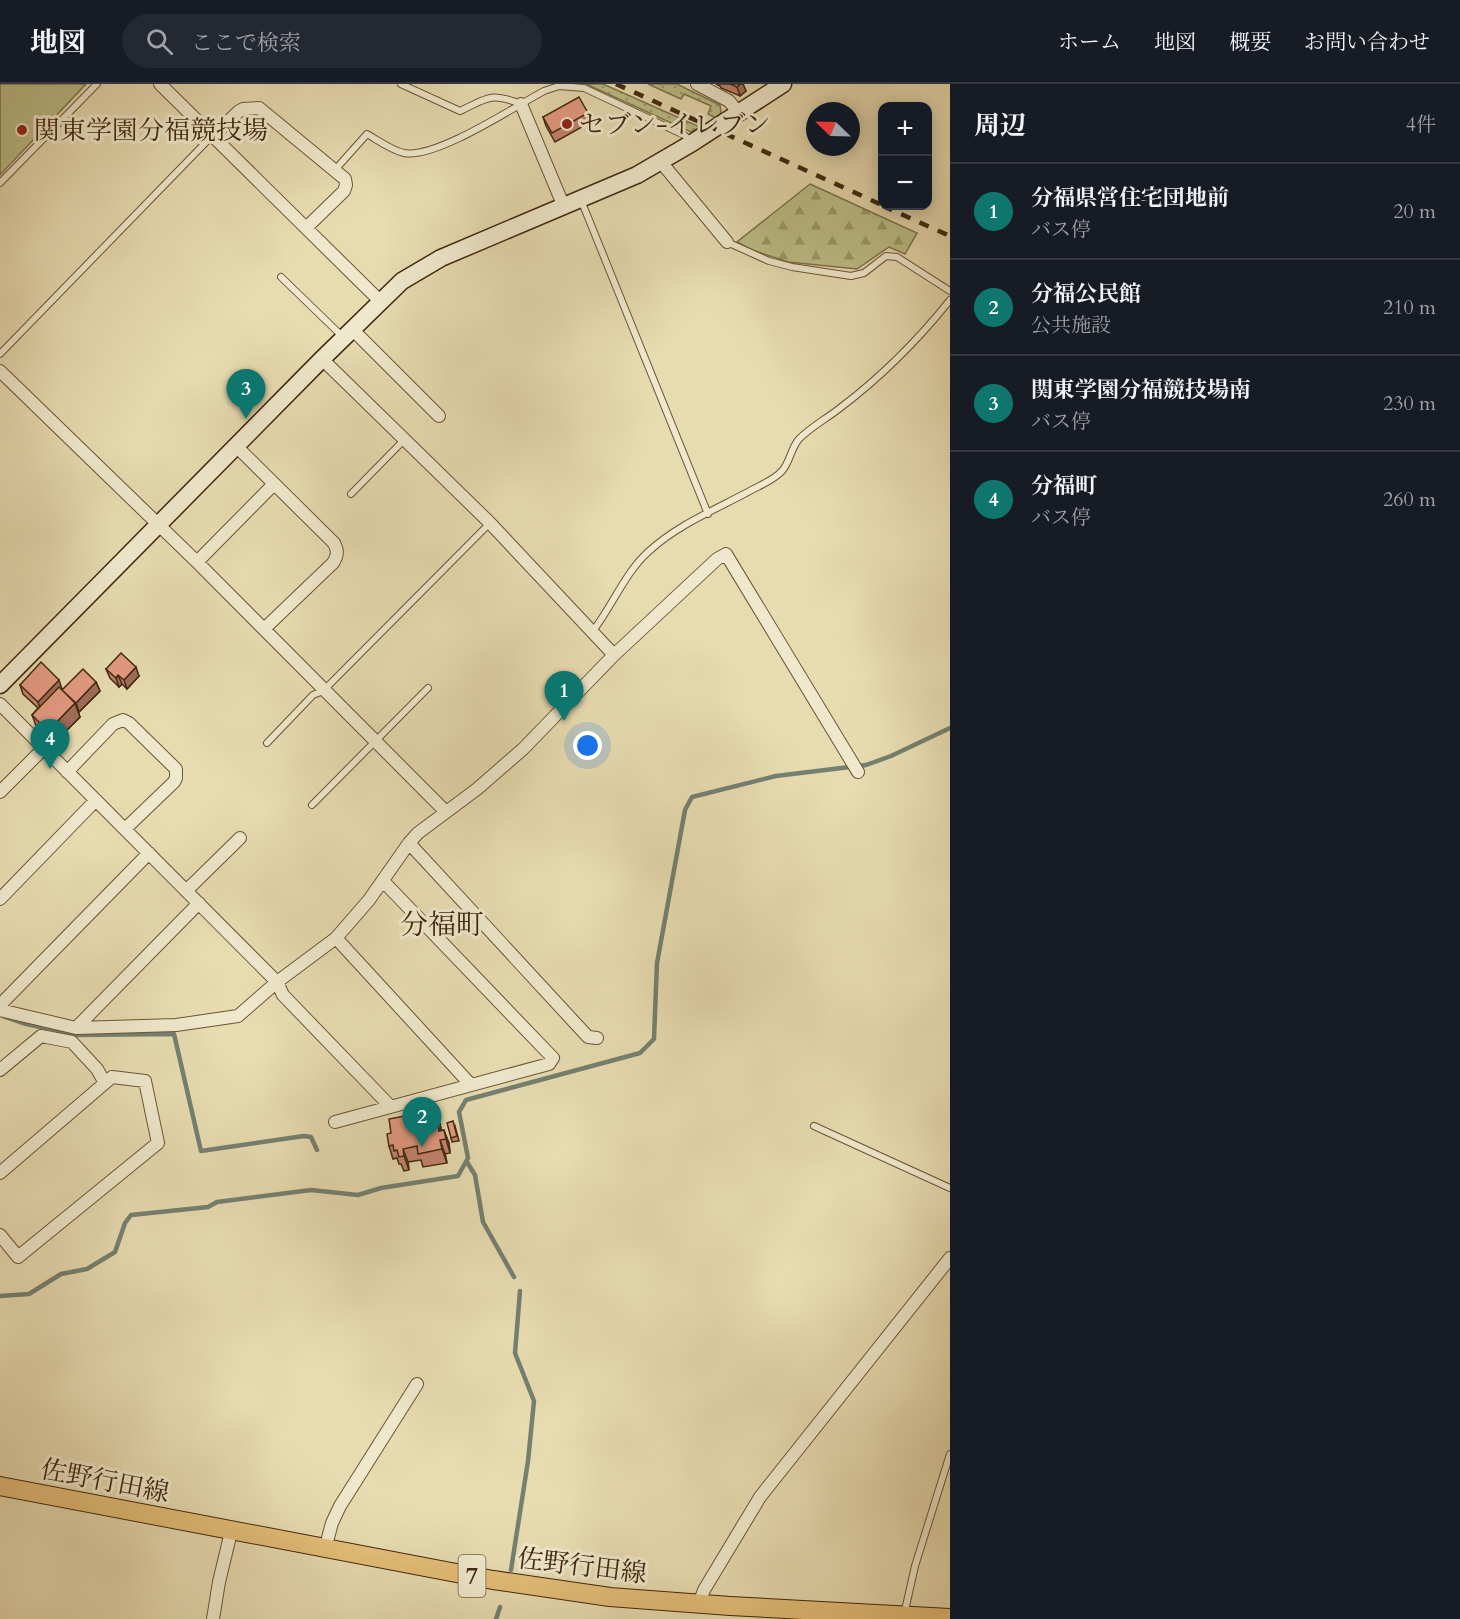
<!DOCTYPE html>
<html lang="ja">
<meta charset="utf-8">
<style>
:root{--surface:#171b24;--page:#242831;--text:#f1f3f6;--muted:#9ea1a6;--line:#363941;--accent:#0f766e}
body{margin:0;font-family:Cardo,"Noto Serif JP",serif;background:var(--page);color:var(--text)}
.controls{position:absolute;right:18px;top:18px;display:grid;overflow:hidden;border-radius:12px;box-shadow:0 3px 15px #0003}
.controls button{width:54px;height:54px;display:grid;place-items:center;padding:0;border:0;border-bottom:2px solid var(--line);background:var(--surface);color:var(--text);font:30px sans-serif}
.compass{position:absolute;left:806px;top:18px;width:54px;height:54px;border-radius:50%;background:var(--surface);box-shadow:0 3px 15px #0003;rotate:293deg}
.you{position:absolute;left:588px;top:662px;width:21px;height:21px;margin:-15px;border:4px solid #fff;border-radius:50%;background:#1a73e8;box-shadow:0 0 0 9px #1a73e833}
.badge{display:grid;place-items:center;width:39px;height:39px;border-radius:50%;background:var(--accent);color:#fff;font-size:20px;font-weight:700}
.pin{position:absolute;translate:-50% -50px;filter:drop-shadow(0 2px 3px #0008)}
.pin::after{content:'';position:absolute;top:32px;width:21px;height:18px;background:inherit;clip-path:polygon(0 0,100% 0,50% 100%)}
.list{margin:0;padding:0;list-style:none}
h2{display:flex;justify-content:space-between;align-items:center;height:78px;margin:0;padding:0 24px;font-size:26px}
h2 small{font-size:20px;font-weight:400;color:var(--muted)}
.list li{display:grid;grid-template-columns:39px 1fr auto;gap:18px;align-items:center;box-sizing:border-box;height:96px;padding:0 24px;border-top:2px solid var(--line)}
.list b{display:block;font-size:22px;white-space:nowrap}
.list p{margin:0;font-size:20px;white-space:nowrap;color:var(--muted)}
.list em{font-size:20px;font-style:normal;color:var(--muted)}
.icon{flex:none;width:33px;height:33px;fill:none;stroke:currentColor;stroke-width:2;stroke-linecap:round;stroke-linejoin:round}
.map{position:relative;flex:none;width:950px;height:1535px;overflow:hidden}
header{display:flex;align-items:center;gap:36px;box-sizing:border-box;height:84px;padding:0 30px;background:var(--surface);border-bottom:2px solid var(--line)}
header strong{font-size:28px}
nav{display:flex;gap:33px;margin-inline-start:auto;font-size:21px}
.search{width:420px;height:54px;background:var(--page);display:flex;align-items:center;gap:15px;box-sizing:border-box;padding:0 21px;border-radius:33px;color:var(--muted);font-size:22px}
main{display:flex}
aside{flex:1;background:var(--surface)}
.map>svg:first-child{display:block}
.grass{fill:url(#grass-dots);stroke:#7e734b;stroke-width:1.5}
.forest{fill:url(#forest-firs);stroke:#7e734b;stroke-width:1.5}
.park{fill:#bcbe87;stroke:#7e734b;stroke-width:1.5}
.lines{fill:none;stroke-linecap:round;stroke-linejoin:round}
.stream{stroke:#748070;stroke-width:4.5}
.lane-casing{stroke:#6a5537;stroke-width:8}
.street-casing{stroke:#6a5537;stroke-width:14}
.secondary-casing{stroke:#40280f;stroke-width:19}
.primary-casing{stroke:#40280f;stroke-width:20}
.lane{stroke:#efe8cc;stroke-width:6}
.street{stroke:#efe8cc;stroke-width:12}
.secondary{stroke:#efe8cc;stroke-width:16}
.primary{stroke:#e4be78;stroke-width:18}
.rail{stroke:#40280f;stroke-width:4.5;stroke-dasharray:10 10;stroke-linecap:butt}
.wall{fill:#c3846f;stroke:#40280f;stroke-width:1.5}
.shaded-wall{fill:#9f6c5a;stroke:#40280f;stroke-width:1.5}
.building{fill:#e39a81;stroke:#40280f;stroke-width:1.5}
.poi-dot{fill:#8f2418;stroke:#efe8cc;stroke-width:2}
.labels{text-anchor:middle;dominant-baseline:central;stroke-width:6;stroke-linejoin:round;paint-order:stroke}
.shield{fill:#efe8cc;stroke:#746248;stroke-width:1.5}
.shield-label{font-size:24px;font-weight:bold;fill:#40280f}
.poi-label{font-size:26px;fill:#40280f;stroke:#efe8cc;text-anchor:start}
.street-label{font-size:26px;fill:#40280f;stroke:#efe8cc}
.quarter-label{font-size:28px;fill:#40280f;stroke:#efe8cc}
</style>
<header>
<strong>地図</strong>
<div class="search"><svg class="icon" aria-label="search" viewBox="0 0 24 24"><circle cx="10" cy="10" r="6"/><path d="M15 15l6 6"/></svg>ここで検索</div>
<nav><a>ホーム</a><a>地図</a><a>概要</a><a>お問い合わせ</a></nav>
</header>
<main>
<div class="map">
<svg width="950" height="1535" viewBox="0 0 950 1535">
<defs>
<pattern id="grass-dots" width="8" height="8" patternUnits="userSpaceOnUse" patternTransform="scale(1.5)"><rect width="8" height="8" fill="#bcbe87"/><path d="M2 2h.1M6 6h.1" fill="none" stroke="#9a9a6d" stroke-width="1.8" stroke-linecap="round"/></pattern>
<pattern id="forest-firs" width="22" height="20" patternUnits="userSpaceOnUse" patternTransform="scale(1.5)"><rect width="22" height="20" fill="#bcbe87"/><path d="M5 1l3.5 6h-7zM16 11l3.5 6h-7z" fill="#9a9a6d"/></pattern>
</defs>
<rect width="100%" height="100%" fill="#e7dbb0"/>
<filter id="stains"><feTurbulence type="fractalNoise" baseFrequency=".00333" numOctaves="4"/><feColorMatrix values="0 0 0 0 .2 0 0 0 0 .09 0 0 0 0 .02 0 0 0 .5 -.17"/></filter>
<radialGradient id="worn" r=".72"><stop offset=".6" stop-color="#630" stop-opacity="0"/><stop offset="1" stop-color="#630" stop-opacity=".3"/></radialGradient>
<path class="grass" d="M586,0H603L700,43L691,48Z
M648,0H677L720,21L721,29L716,34L708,30L711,22L684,10L681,15Z"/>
<path class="forest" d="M810,100L917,149L905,170L889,163L857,185L788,178L752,166L737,158Z"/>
<path class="park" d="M0,0H86L0,91Z"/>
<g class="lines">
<path class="stream" d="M3,932L26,940L78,951L174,950L201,1067L304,1052L311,1053L317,1066
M467,1078L475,1091L483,1138L514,1193
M0,1212L29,1210L61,1190L87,1185L115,1168L125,1139L131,1131L208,1123L217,1118L311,1106L358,1111L381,1104L458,1092L468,1074L459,1028L466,1016L640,969L654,955L657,879L685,726L692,713L776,692L866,681L891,672L950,644
M511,1486L528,1377L534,1317L515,1269L520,1207
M496,1535L500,1523"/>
<defs>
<path id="lane" d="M401,0L460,27C488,14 490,8 521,20
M334,87L367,50C379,57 391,66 404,69C436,75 514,23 544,7L559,2L584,4L684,51L692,58
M0,99L97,0
M581,116L708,430
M727,158L769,177L792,183L851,192L864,189L886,172L897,173L950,207
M281,193L343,253
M0,270L212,52
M351,410L404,356
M592,548C612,523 624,490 648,468C676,442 712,427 746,409C758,402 773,397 782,387C790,378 791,364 799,355C811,343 826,335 840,324C881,293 918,256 950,216
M267,659L313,611L323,607L490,439
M312,721L428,604
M814,1042L950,1104
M904,1531L915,1482L950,1370"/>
<path id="street" d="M160,0L380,217
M697,0L729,17L739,29
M521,20L564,123
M213,52L238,28L243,25L259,24L345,95L346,101L344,107L306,144
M661,78L727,158
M352,245L439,332
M322,275L490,439L614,571
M0,287L197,478L446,728
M236,362L334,459C338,467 338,471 333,479L264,545
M197,478L274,400
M0,620L277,898L283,911L390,1022
M67,688L113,640L123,636L129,639L176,685V694L174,698L125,745
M0,708L44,664
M409,759L588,953L597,954
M186,807L240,754
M0,815L96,716
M336,854L471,1001
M0,921L149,769
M0,926L76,944L176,941L238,932L277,898L336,854L369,816L409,759L418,749L477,705L523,665L614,571L717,475L726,470L858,688
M76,944L199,819
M0,986L41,952L72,958L97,985L105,999L112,993L145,997L158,1059L18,1173L0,1151
M335,1038L549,980L553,974L383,797
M0,1089L105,999
M325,1465L332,1439L340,1422L417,1300
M699,1520L704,1506L760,1413L950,1174
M213,1535L219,1498L231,1448"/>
<path id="secondary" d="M0,601L322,275L402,197L441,174L637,91L692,59L783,0"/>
<path id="primary" d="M0,1402L493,1496L610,1513L730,1522L950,1534"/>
</defs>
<use href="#lane" class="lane-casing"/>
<use href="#street" class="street-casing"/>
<use href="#secondary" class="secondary-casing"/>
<use href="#primary" class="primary-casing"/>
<use href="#lane" class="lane"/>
<use href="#street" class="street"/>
<use href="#secondary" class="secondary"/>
<use href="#primary" class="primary"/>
<path class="rail" d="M616,0L882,121
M883,122L950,152"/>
</g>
<path class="wall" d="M716,0H743L746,7L740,12L721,4L720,2Z
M588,29L591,38L555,58L546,42L543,33Z
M106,585L139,592L127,605L122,600L119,603L110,594Z
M96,598L100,607L79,628L78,627L80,633L53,660L37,644L32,631L38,624L23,610L20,601L62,605L61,606Z
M440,1040L441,1046L449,1059L450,1069L445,1070L447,1079L423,1083L421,1076L408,1078L409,1086L404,1087L401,1080H399L397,1074L393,1075L389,1062Z
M455,1042L459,1057L452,1058L451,1054Z"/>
<path class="shaded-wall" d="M740,0H743L746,7L740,12L737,3Z
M136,583L139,592L127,605L124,596Z
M118,591L122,600L119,603L116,594Z
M59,596L62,605L41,627L38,618Z
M96,598L100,607L79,628L76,619Z
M75,619L80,633L53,660L48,647Z
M435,1026L440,1040L443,1056L439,1047Z
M444,1046L449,1059L450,1069L446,1055Z
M440,1056L445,1070L447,1079L442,1065Z
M403,1065L408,1078L409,1086L404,1072Z"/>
<path class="building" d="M730,0H740L737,3Z
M579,13L588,29L552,49L543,33Z
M121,569L136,583L124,596L118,591L116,594L106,585Z
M41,578L59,596L38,618L20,601Z
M83,585L96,598L76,619L62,606Z
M59,603L75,619L48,647L32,631Z
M435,1026L439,1047L444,1046L446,1055L440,1056L442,1065L418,1070L417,1062L403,1065L404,1072L399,1073L397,1066L394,1067L393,1061L389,1062L387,1050L391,1049L389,1035Z
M453,1037L457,1052L451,1054L447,1039Z"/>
<g class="poi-dot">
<circle cx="567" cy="40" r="6"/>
<circle cx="22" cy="46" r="6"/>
</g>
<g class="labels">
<rect class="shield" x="458.5" y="1471" width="27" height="42" rx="4.5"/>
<g class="shield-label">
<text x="472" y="1492">7</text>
</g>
<g class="poi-label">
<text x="579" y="40">セブン-イレブン</text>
<text x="34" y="46">関東学園分福競技場</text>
</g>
<g class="street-label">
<text transform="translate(105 1397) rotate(11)">佐野行田線</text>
<text transform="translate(582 1482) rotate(7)">佐野行田線</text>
</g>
<g class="quarter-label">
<text x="442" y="841">分福町</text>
</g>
</g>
<rect width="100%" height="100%" filter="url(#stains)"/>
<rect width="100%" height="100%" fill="url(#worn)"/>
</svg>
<div class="controls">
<button>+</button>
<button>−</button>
</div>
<svg class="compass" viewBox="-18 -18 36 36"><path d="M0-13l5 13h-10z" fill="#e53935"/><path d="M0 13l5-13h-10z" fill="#9ea1a6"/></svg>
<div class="you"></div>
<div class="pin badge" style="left:564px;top:637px">1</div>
<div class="pin badge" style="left:422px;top:1063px">2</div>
<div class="pin badge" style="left:246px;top:335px">3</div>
<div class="pin badge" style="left:50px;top:685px">4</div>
</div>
<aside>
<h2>周辺<small>4件</small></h2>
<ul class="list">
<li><span class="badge">1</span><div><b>分福県営住宅団地前</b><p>バス停</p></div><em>20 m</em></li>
<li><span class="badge">2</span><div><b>分福公民館</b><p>公共施設</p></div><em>210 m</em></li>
<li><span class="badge">3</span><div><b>関東学園分福競技場南</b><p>バス停</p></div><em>230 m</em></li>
<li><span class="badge">4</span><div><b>分福町</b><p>バス停</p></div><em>260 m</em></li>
</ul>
</aside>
</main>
